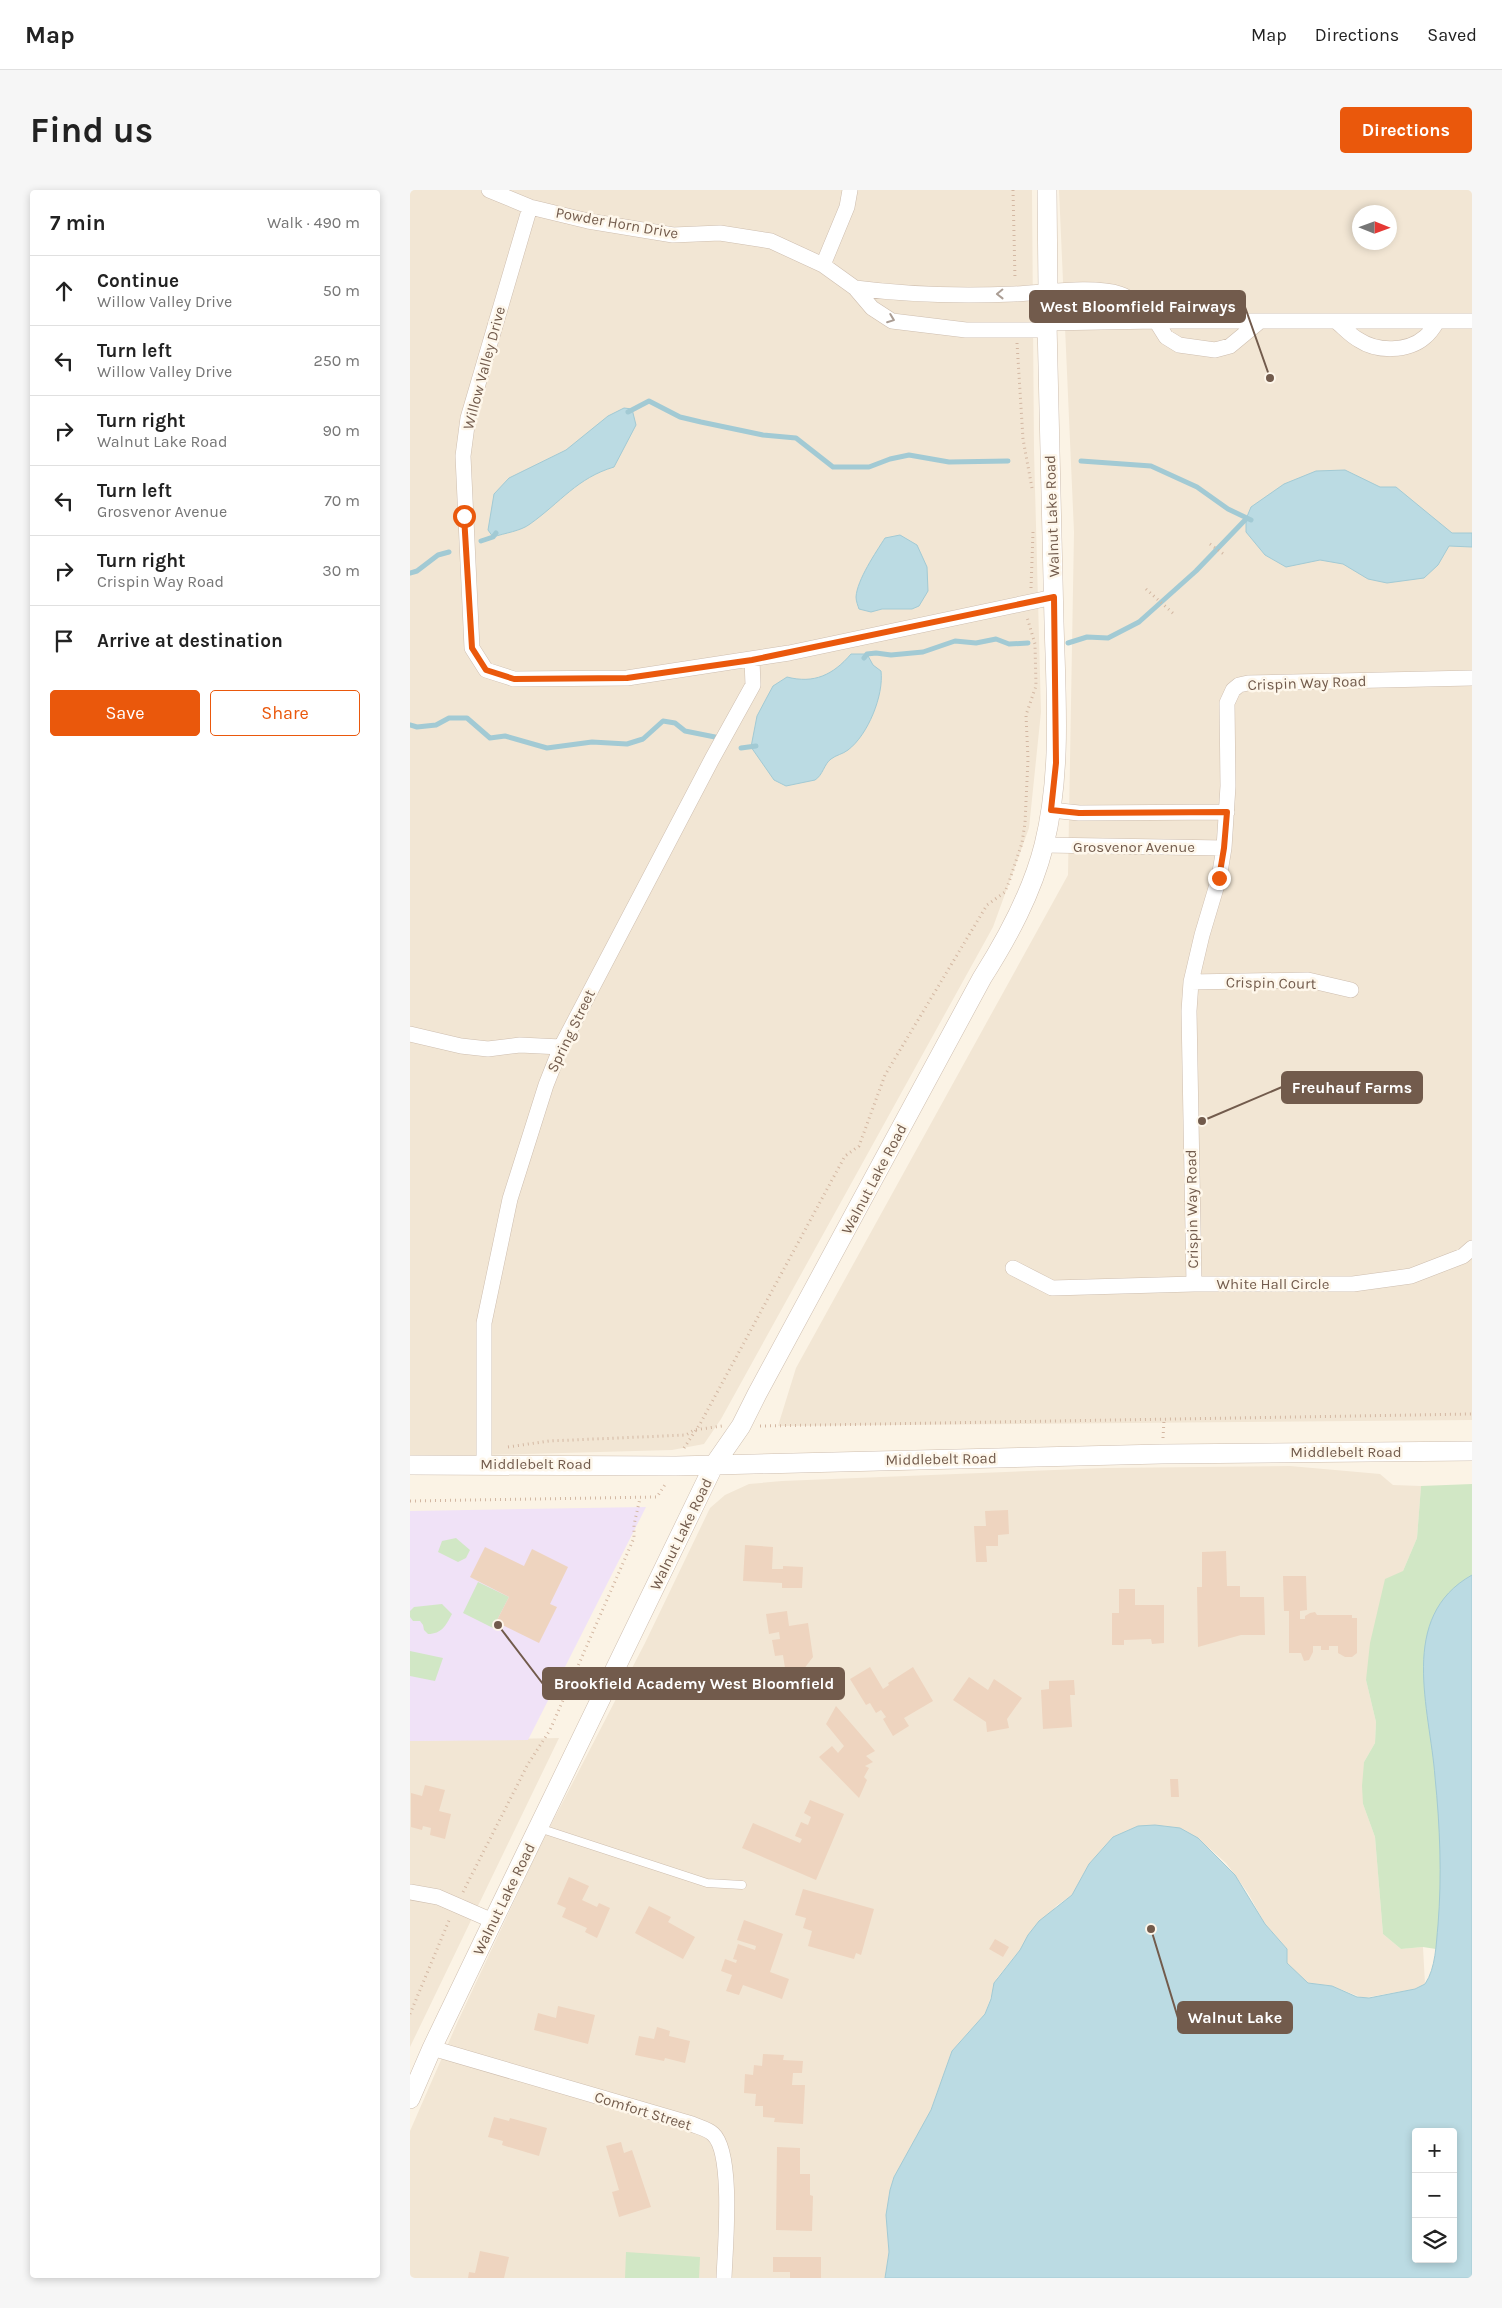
<!DOCTYPE html>
<meta charset="utf-8">
<style>
:root{--surface:#fff;--page:#f6f6f6;--text:#222;--muted:#767676;--line:#e0e0e0;--accent:#ea580c}
body{margin:0;font-family:Karla,sans-serif;background:var(--page);color:var(--text)}
.controls{position:absolute;right:15px;bottom:15px;display:grid;overflow:hidden;border-radius:5px;box-shadow:0 2px 8px #0003}
.controls button{width:45px;height:45px;display:grid;place-items:center;padding:0;border:0;border-bottom:1px solid var(--line);background:var(--surface);color:var(--text);font:25px sans-serif}
.compass{position:absolute;left:942px;top:15px;width:45px;height:45px;border-radius:50%;background:var(--surface);box-shadow:0 2px 8px #0003;rotate:91deg}
.stop{position:absolute;width:15px;height:15px;margin:-11px;border:4px solid #ea580c;border-radius:50%;background:#fff}
.stop.end{background:#ea580c;border-color:#fff;box-shadow:0 1px 5px #0008}
.list{margin:0;padding:0;list-style:none}
h2{display:flex;justify-content:space-between;align-items:center;height:65px;margin:0;padding:0 20px;font-size:21px}
h2 small{font-size:16px;font-weight:400;color:var(--muted)}
.list li{display:grid;grid-template-columns:32px 1fr auto;gap:15px;align-items:center;box-sizing:border-box;height:70px;padding:0 20px;border-top:1px solid var(--line)}
.list b{display:block;font-size:19px;white-space:nowrap}
.list p{margin:0;font-size:16px;white-space:nowrap;color:var(--muted)}
.list em{font-size:16px;font-style:normal;color:var(--muted)}
.actions{display:flex;gap:10px;padding:15px 20px}
.actions a{flex:1;padding:11px 0;border:1px solid var(--accent);border-radius:5px;text-align:center;font-size:18px;color:var(--accent)}
.actions .main{background:var(--accent);color:#fff}
.icon{flex:none;width:28px;height:28px;fill:none;stroke:currentColor;stroke-width:2;stroke-linecap:round;stroke-linejoin:round}
.map{position:relative;flex:none;width:1062px;height:2088px;overflow:hidden;border-radius:5px}
header{display:flex;align-items:center;gap:30px;box-sizing:border-box;height:70px;padding:0 25px;background:var(--surface);border-bottom:1px solid var(--line)}
header strong{font-size:24px}
nav{display:flex;gap:28px;margin-inline-start:auto;font-size:18px}
.intro{display:flex;align-items:center;justify-content:space-between;box-sizing:border-box;height:120px;padding:0 30px}
h1{margin:0;font-size:35px}
.button{padding:12px 22px;border-radius:5px;background:var(--accent);color:#fff;font-size:18px;font-weight:700}
main{display:flex;gap:30px;padding:0 30px}
aside{flex:1;background:var(--surface);border-radius:5px;box-shadow:0 2px 8px #0003}
.map>svg:first-child{display:block}
.residential{fill:#f2e6d4;fill-rule:evenodd}
.education{fill:#f0e2f7}
.green{fill:#d1e7c5}
.water{fill:#bbdbe3;stroke:#a2cad4;fill-rule:evenodd}
.lines{fill:none;stroke-linecap:round;stroke-linejoin:round}
.stream{stroke:#a2cad4;stroke-width:5}
.building{fill:#eed4bf}
.service-casing{stroke:#cebeaf;stroke-width:9}
.minor-casing{stroke:#cebeaf;stroke-width:16}
.tertiary-casing{stroke:#cebeaf;stroke-width:20}
.path{stroke:#d3b7a2;stroke-width:3;stroke-dasharray:1 4;stroke-linecap:butt}
.service{stroke:#fff;stroke-width:8}
.minor{stroke:#fff;stroke-width:15}
.tertiary{stroke:#fff;stroke-width:19}
.oneway{stroke:#aa9d94}
.route{stroke:#ea580c;stroke-width:6}
.labels{text-anchor:middle;dominant-baseline:central;stroke-width:5;stroke-linejoin:round;paint-order:stroke}
.street-label{font-size:15px;fill:#725b4c;stroke:#fef7eb}
.leader{fill:none;stroke:#725b4c;stroke-width:2}
.callout-dot{fill:#725b4c;stroke:#fef7eb;stroke-width:2}
.callout{fill:#725b4c;stroke:#725b4c;stroke-width:2}
.callout-label{font-size:16px;text-anchor:middle;font-weight:bold;fill:#fff}
</style>
<header>
<strong>Map</strong>
<nav><a>Map</a><a>Directions</a><a>Saved</a></nav>
</header>
<div class="intro"><h1>Find us</h1><a class="button">Directions</a></div>
<main>
<aside>
<h2>7 min<small>Walk · 490 m</small></h2>
<ul class="list">
<li><svg class="icon" aria-label="ahead" viewBox="0 0 24 24"><path d="M12 20V5M6 11l6-6 6 6"/></svg><div><b>Continue</b><p>Willow Valley Drive</p></div><em>50 m</em></li>
<li><svg class="icon" aria-label="left" viewBox="0 0 24 24"><path d="M17 20v-9H6M10 6l-5 5 5 5"/></svg><div><b>Turn left</b><p>Willow Valley Drive</p></div><em>250 m</em></li>
<li><svg class="icon" aria-label="right" viewBox="0 0 24 24"><path d="M7 20v-9h11M14 6l5 5-5 5"/></svg><div><b>Turn right</b><p>Walnut Lake Road</p></div><em>90 m</em></li>
<li><svg class="icon" aria-label="left" viewBox="0 0 24 24"><path d="M17 20v-9H6M10 6l-5 5 5 5"/></svg><div><b>Turn left</b><p>Grosvenor Avenue</p></div><em>70 m</em></li>
<li><svg class="icon" aria-label="right" viewBox="0 0 24 24"><path d="M7 20v-9h11M14 6l5 5-5 5"/></svg><div><b>Turn right</b><p>Crispin Way Road</p></div><em>30 m</em></li>
<li><svg class="icon" aria-label="arrive" viewBox="0 0 24 24"><path d="M6 21V4h12l-3 4 3 4H6"/></svg><div><b>Arrive at destination</b></div></li>
</ul>
<div class="actions"><a class="main">Save</a><a>Share</a></div>
</aside>
<div class="map">
<svg width="1062" height="2088" viewBox="0 0 1062 2088">
<rect width="100%" height="100%" fill="#fbf3e5"/>
<path class="residential" d="M0,0H622L624,261L631,522L619,638L583,737L311,1229L294,1254L262,1260L0,1267Z
M649,0H1062V1230L368,1236L386,1178L658,685L664,342ZM949,22H979V52H949Z
M880,1276L970,1284L983,1295L1011,1296L1007,1348L993,1381L956,1490L966,1532L965,1553L954,1572L953,1614L965,1647L973,1744L991,1759L1013,1757L1015,1794L1005,1799L953,1808L922,1796L898,1793L881,1779L877,1773V1759L855,1734L838,1703L816,1673L799,1658L776,1641L757,1636H728L703,1647L679,1674L662,1705L646,1716L587,1788L575,1824L542,1861L521,1920L484,1987L480,2000L476,2025L479,2062L475,2088H0V1941L48,1831L131,1654L235,1453L300,1318L315,1305L339,1294L372,1291L695,1278Z
M149,1548L0,1857V1551Z"/>
<path class="education" d="M236,1317L118,1550L0,1551V1321Z"/>
<path class="green" d="M1062,1294V1748L1026,1759L1013,1757L991,1759L973,1744L965,1647L953,1614L952,1596L954,1572L965,1553L966,1532L956,1490L960,1453L975,1389L993,1381L1007,1348L1011,1296Z
M46,1348L60,1360L56,1368L48,1372L28,1362L32,1351Z
M68,1392L99,1407L83,1438L53,1423Z
M32,1414L42,1424C36,1435 32,1444 18,1444L14,1440L13,1435L10,1431H3L0,1427V1421L4,1417Z
M0,1461L33,1468L25,1491L0,1486Z
M216,2062L290,2067L289,2088H215Z"/>
<path class="water" d="M214,218L222,219L226,235L204,277C167,288 151,312 120,334C111,341 95,343 83,347L78,340L84,304L99,288L156,260L198,226Z
M935,280L970,297H986L1042,343H1062V357L1039,356L1028,375L1014,388L977,393L958,389L933,374L910,370L876,377L855,365L836,342V329L841,317L874,294L906,281Z
M490,345L507,355L517,377L518,401L509,416L502,419H472L461,422L449,419C448,416 446,411 446,407C447,390 466,362 475,348Z
M441,464H457L463,475L471,481C474,505 458,545 438,560C433,564 426,565 421,569C414,574 413,585 405,590L376,596L364,590L341,557L347,526L356,509L363,496L377,487C404,494 423,485 441,464Z
M1062,1385V2088H475L479,2062L476,2025L480,2000L484,1987L521,1920L542,1861L575,1824L581,1809L584,1793L610,1760L618,1745L629,1731L662,1705L679,1674L703,1647L728,1636L745,1635L770,1638L788,1648L825,1685L855,1734L877,1759V1773L898,1793L922,1796L947,1807L959,1808L1005,1799L1015,1794C1026,1778 1026,1754 1028,1735C1032,1686 1030,1636 1025,1587C1020,1519 987,1427 1062,1385ZM1006,1942H1043V2069H1006Z"/>
<g class="lines">
<path class="stream" d="M218,222L239,211L270,227L291,232L353,245L386,248L423,277H459L480,269L499,265L539,272L598,271
M671,271L741,276L787,297L818,319L841,330
M71,351L83,347L86,343
M0,383L7,381L28,365L39,362
M658,453L677,447L698,448L729,432L786,381L836,329
M454,468L457,464L466,463L481,465L513,462L545,451L566,453L586,449L599,454L618,453
M0,535L7,537L26,535L39,528H57L80,548L95,546L137,558L182,552L217,554L233,549L253,531L265,533L275,541L305,547
M331,558L346,556"/>
</g>
<path class="building" d="M598,1320L599,1344L588,1345V1356H576L577,1372H566L564,1336H576L575,1321Z
M335,1355L363,1357L362,1379H373V1376L393,1377L392,1398H372V1393L333,1391Z
M75,1357L114,1376L122,1359L158,1377L140,1414L147,1417L129,1453L86,1432L99,1407L60,1387Z
M816,1361L817,1396H830V1407H854L855,1445H831L788,1457L787,1397H792V1362Z
M873,1386H896L897,1420L890,1421V1429H895V1426L900,1423L905,1422L907,1425H942V1428H947V1463L942,1467H935L928,1463V1456H919V1460H911V1456H903V1462L899,1470L894,1471L891,1463H879V1421H874Z
M709,1399H725V1415H754V1453L742,1454L741,1449L714,1450V1455H702V1423H709Z
M377,1421L379,1436L398,1433L403,1467L387,1488L375,1478L373,1465L365,1466L362,1450L370,1449L369,1442L359,1444L356,1424Z
M460,1477L473,1499L479,1495L478,1493L503,1477L523,1511L494,1528L499,1536L483,1546L473,1529L476,1527L471,1520L466,1523L460,1513L456,1515L440,1489Z
M559,1487L578,1500L584,1489L612,1508L597,1529L599,1538L577,1542L576,1532L543,1510Z
M664,1490L665,1505H660L662,1537L633,1539L631,1500L639,1499V1491Z
M426,1516L465,1561L456,1566L463,1572L455,1576L459,1578L454,1587L457,1590L449,1608L409,1567L422,1556L428,1563L434,1556L416,1534Z
M760,1589H768L769,1607H761Z
M15,1595L35,1600L29,1621L41,1624L35,1649L20,1645L21,1638L13,1636L12,1640L1,1637V1603L12,1606Z
M400,1610L434,1624L406,1690L332,1658L343,1633L390,1653L392,1649L385,1646L391,1632L398,1635L401,1627L394,1623Z
M159,1687L179,1696L172,1710L187,1717L189,1713L200,1718L187,1748L175,1742L177,1738L152,1727L156,1718L147,1714Z
M393,1699L464,1719L451,1765L446,1763L444,1769L398,1756L402,1741L393,1738L396,1728L385,1725Z
M239,1716L261,1727L258,1732L285,1747L273,1769L225,1743Z
M334,1730L373,1744L360,1782L379,1789L372,1809L333,1795L329,1805L316,1801L322,1785L311,1781L315,1769L326,1773L327,1770L323,1769L328,1754L345,1760L346,1756L327,1750Z
M585,1749L599,1757L593,1767L579,1759Z
M148,1816L185,1825L178,1854L124,1840L128,1823L146,1828Z
M247,1837L260,1841L259,1846L280,1851L275,1873L255,1868L254,1871L225,1865L229,1846L244,1849Z
M353,1864L374,1865L373,1870L393,1871L392,1883H383L382,1895H395L393,1934L364,1932L365,1928L353,1927V1916H345L346,1904L334,1903L335,1884L343,1885L344,1875L352,1876Z
M84,1927L99,1931L100,1928L137,1938L129,1966L92,1955L93,1951L78,1947Z
M211,1952L214,1963L222,1960L241,2017L209,2027L202,2002L209,2000L196,1956Z
M367,1957L390,1958V1984H400V2005L403,2006L402,2041L366,2040Z
M70,2061L99,2067L94,2088H58L59,2082L65,2083Z
M363,2067H411V2088H380V2082H363Z"/>
<g class="lines">
<defs>
<path id="service" d="M129,1638L297,1693L332,1695"/>
<path id="minor" d="M79,0L120,17L178,31L263,45L310,43L361,51L413,75L445,98L462,118L482,131L556,140H637
M120,17L58,228L53,266L62,458L76,480L104,489L217,488L379,463L644,407
M413,75L437,17L440,0
M445,98C498,105 551,106 604,104C633,103 683,95 710,104C724,109 736,122 746,131L637,133
M746,131H1062
M746,131L756,147L769,155L805,160L820,156L849,132
M928,133C934,138 941,146 949,150C967,162 998,162 1015,147C1020,143 1024,137 1027,132
M641,620L669,623L817,622
M634,655L814,658
M781,792L898,790L941,800
M0,844L51,856L78,859L110,855L151,857
M603,1078L642,1098L784,1094H943L1001,1086L1053,1066L1062,1058
M784,1094L779,821L781,792L792,745L809,688L814,658L818,596L817,513L823,500L829,495L838,493L1062,488
M74,1274V1133L100,1009L136,895L151,857L302,569L343,495L342,470
M0,1702L28,1707L83,1731
M22,1858L282,1934C288,1937 298,1939 303,1944C324,1963 315,2059 314,2088"/>
<path id="tertiary" d="M0,1275L266,1276L752,1264L1062,1261
M0,1909L22,1858L83,1731L304,1275L331,1236L347,1204L572,788C598,747 622,703 634,655C652,583 646,506 644,432C642,332 639,233 637,133L638,101L637,0"/>
</defs>
<use href="#service" class="service-casing"/>
<use href="#minor" class="minor-casing"/>
<use href="#tertiary" class="tertiary-casing"/>
<path class="path" d="M603,0L605,89
M607,153L613,249L622,298
M800,354L815,365
M621,398L623,342
M736,399L765,425
M350,1236L1062,1224
M753,1248L754,1230
M98,1257L139,1251L276,1245L284,1240L312,1236
M274,1258L290,1234L435,966L449,956L475,885L577,715L595,702L599,692L612,653L615,633L618,569L616,525L626,496L625,454L617,427
M0,1311L247,1307L256,1293
M53,1702L118,1574L140,1540L224,1348V1335L230,1308
M0,1824L40,1728"/>
<use href="#service" class="service"/>
<use href="#minor" class="minor"/>
<use href="#tertiary" class="tertiary"/>
</g>
<defs><path id="oneway-chevron" d="M-2-3.5L2.5 0L-2 3.5" fill="none" stroke-width="1.6" stroke-linecap="round" stroke-linejoin="round" transform="scale(1.25)"/></defs>
<g class="oneway">
<use href="#oneway-chevron" transform="translate(590 104) rotate(179)"/>
<use href="#oneway-chevron" transform="translate(481 129) rotate(21)"/>
</g>
<g class="lines">
<path class="route" d="M54,326L62,458L76,480L104,489L217,488L342,470L644,407L646,573L641,620L669,623L817,622L814,658L809,688"/>
</g>
<g class="labels">
<g class="street-label">
<text transform="translate(207 33) rotate(10)">Powder Horn Drive</text>
<text transform="translate(74 178) rotate(-75)">Willow Valley Drive</text>
<text transform="translate(642 326) rotate(-92)">Walnut Lake Road</text>
<text transform="translate(897 493) rotate(-2)">Crispin Way Road</text>
<text x="724" y="657">Grosvenor Avenue</text>
<text transform="translate(861 793) rotate(1)">Crispin Court</text>
<text transform="translate(161 841) rotate(-64)">Spring Street</text>
<text transform="translate(464 989) rotate(-62)">Walnut Lake Road</text>
<text transform="translate(782 1019) rotate(-91)">Crispin Way Road</text>
<text x="863" y="1094">White Hall Circle</text>
<text x="936" y="1262">Middlebelt Road</text>
<text transform="translate(531 1269) rotate(-1)">Middlebelt Road</text>
<text x="126" y="1274">Middlebelt Road</text>
<text transform="translate(271 1344) rotate(-64)">Walnut Lake Road</text>
<text transform="translate(94 1709) rotate(-64)">Walnut Lake Road</text>
<text transform="translate(233 1921) rotate(17)">Comfort Street</text>
</g>
</g>
<path class="leader" d="M860 188L835 117M792 931L872 897M88 1435L133 1494M741 1739L768 1828"/>
<g class="callout-dot">
<circle cx="860" cy="188" r="5"/>
<circle cx="792" cy="931" r="5"/>
<circle cx="88" cy="1435" r="5"/>
<circle cx="741" cy="1739" r="5"/>
</g>
<g class="callout">
<rect x="620" y="101" width="215" height="31" rx="5"/>
<rect x="872" y="882" width="140" height="31" rx="5"/>
<rect x="133" y="1478" width="301" height="31" rx="5"/>
<rect x="768" y="1812" width="114" height="31" rx="5"/>
</g>
<g class="callout-label">
<text x="728" y="122">West Bloomfield Fairways</text>
<text x="942" y="903">Freuhauf Farms</text>
<text x="284" y="1499">Brookfield Academy West Bloomfield</text>
<text x="825" y="1833">Walnut Lake</text>
</g>
</svg>
<div class="controls">
<button>+</button>
<button>−</button>
<button><svg class="icon" aria-label="layers" viewBox="0 0 24 24"><path d="M12 4l9 5-9 5-9-5zM3 14l9 5 9-5"/></svg></button>
</div>
<svg class="compass" viewBox="-18 -18 36 36"><path d="M0-13l5 13h-10z" fill="#e53935"/><path d="M0 13l5-13h-10z" fill="#767676"/></svg>
<div class="stop" style="left:54px;top:326px"></div>
<div class="stop end" style="left:809px;top:688px"></div>
</div>
</main>
